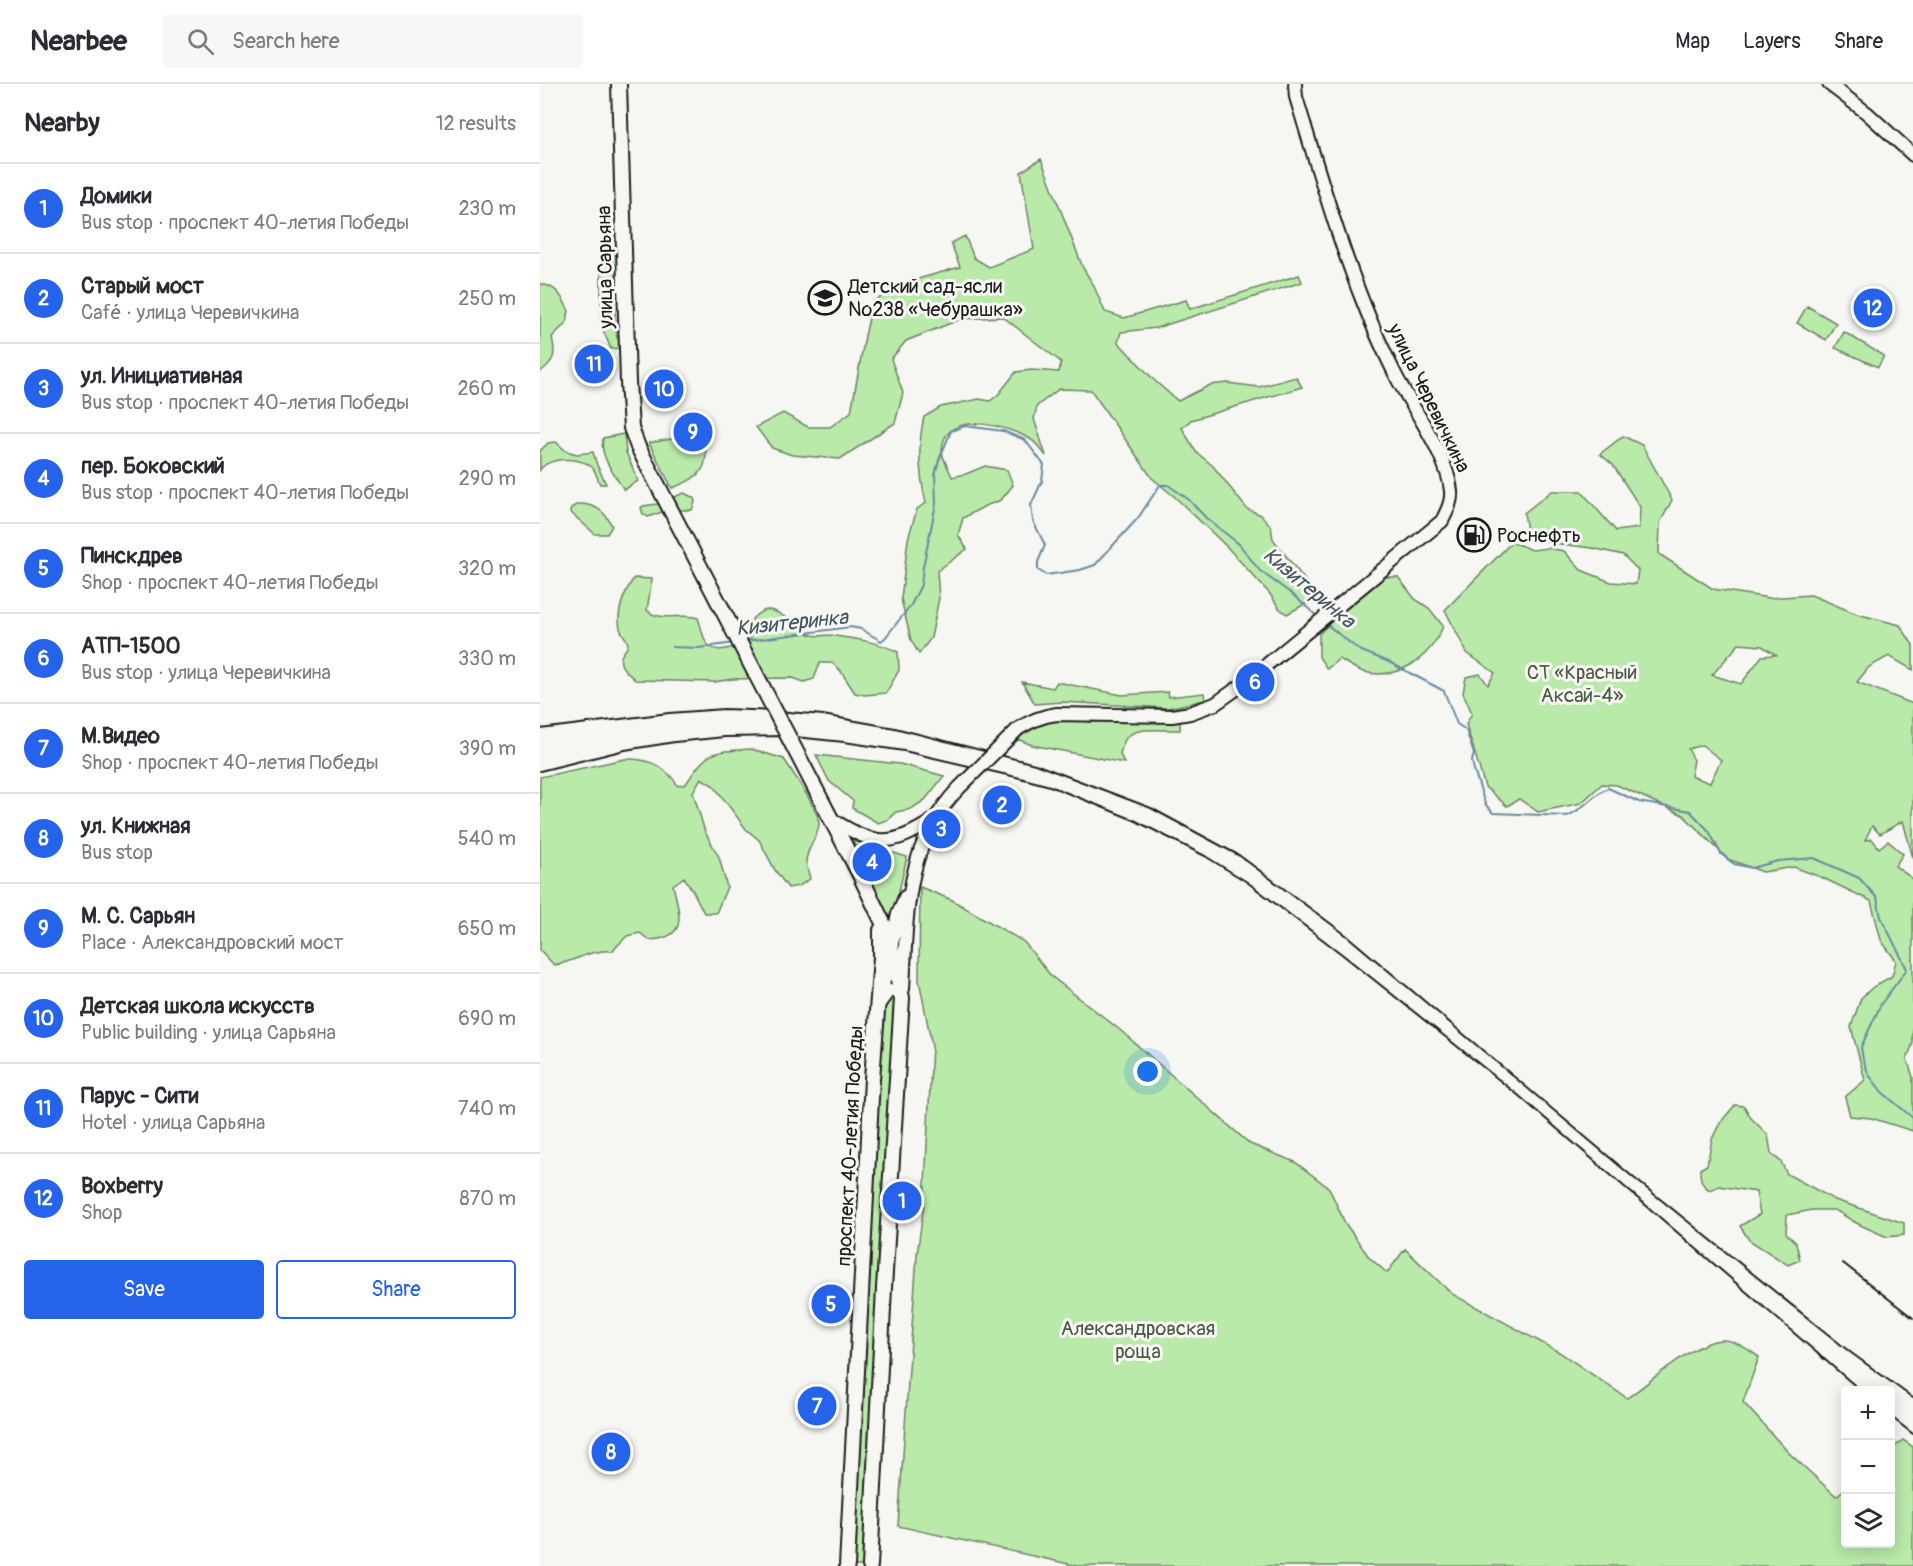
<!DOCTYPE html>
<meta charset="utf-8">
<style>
:root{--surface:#fff;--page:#f7f7f7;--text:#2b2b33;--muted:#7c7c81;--line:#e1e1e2;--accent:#2563eb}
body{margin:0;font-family:Pangolin,sans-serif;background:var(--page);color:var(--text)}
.controls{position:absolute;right:18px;bottom:18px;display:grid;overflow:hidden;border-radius:6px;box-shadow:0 3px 15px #0003}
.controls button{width:54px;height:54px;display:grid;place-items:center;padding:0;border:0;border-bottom:2px solid var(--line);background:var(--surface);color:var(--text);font:30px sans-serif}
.you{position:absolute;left:608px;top:988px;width:21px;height:21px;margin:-15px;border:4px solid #fff;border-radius:50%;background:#1a73e8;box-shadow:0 0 0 9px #1a73e833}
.badge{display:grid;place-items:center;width:39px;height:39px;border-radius:50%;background:var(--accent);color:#fff;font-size:20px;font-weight:700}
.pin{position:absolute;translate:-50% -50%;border:3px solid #fff;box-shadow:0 2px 6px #0006}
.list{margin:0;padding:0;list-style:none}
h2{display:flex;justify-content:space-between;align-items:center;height:78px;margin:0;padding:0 24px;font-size:26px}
h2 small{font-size:20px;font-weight:400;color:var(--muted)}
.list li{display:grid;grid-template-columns:39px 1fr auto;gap:18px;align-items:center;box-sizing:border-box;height:90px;padding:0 24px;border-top:2px solid var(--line)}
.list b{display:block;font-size:22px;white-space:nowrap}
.list p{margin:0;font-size:20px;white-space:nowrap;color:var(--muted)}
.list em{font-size:20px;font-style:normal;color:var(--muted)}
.actions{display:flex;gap:12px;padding:18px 24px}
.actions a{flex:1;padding:14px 0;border:2px solid var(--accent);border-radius:6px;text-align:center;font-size:21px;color:var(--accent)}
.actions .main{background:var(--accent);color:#fff}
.icon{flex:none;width:33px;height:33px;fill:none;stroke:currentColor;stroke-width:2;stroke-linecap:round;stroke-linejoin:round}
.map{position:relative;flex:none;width:1373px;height:1482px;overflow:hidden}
header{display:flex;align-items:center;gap:36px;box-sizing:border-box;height:84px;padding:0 30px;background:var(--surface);border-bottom:2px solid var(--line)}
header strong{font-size:28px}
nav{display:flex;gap:33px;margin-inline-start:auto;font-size:21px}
.search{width:420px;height:54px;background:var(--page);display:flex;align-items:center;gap:15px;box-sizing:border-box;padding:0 21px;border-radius:6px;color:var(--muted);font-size:22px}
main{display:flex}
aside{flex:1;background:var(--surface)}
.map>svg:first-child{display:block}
.green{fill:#b9eaa9;stroke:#6a8362;stroke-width:1.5;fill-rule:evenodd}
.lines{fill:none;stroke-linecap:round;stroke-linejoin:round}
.stream{stroke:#688ba2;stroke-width:2}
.tertiary-casing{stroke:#1c1c1c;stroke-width:16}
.secondary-casing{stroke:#1c1c1c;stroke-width:18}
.tertiary{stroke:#f6f6f2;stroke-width:12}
.secondary{stroke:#f6f6f2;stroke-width:14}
.rail{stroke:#1c1c1c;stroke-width:2}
.tertiary-bridge-casing{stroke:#1c1c1c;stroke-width:16;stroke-linecap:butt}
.secondary-bridge-casing{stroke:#1c1c1c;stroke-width:18;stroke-linecap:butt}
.tertiary-bridge{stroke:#f6f6f2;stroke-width:12}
.secondary-bridge{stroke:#f6f6f2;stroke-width:14}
.labels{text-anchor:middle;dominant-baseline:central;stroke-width:6;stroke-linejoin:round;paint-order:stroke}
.street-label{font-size:20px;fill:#1c1c1c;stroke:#f6f6f2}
.poi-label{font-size:20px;fill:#1c1c1c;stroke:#f6f6f2;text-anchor:start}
.park-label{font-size:20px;fill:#4b5a46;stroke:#f6f6f2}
.water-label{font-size:21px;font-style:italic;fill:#42545f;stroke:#f6f6f2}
</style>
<header>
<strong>Nearbee</strong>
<div class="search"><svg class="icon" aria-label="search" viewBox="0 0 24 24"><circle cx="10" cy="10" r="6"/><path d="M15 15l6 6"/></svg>Search here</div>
<nav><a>Map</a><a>Layers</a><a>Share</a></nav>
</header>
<main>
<aside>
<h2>Nearby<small>12 results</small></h2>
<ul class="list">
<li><span class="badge">1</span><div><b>Домики</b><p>Bus stop · проспект 40-летия Победы</p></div><em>230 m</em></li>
<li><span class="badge">2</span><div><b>Старый мост</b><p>Café · улица Черевичкина</p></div><em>250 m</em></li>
<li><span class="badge">3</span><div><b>ул. Инициативная</b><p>Bus stop · проспект 40-летия Победы</p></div><em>260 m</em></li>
<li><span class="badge">4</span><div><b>пер. Боковский</b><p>Bus stop · проспект 40-летия Победы</p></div><em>290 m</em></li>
<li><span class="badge">5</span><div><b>Пинскдрев</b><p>Shop · проспект 40-летия Победы</p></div><em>320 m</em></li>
<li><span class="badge">6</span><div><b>АТП-1500</b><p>Bus stop · улица Черевичкина</p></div><em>330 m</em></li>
<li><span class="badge">7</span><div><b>М.Видео</b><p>Shop · проспект 40-летия Победы</p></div><em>390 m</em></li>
<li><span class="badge">8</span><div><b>ул. Книжная</b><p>Bus stop</p></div><em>540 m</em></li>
<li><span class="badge">9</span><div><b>М. С. Сарьян</b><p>Place · Александровский мост</p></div><em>650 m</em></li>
<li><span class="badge">10</span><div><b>Детская школа искусств</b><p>Public building · улица Сарьяна</p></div><em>690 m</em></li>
<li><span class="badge">11</span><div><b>Парус - Сити</b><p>Hotel · улица Сарьяна</p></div><em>740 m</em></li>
<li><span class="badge">12</span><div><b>Boxberry</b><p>Shop</p></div><em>870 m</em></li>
</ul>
<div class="actions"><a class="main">Save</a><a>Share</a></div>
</aside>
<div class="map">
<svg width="1373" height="1482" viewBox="0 0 1373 1482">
<rect width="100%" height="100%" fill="#f6f6f2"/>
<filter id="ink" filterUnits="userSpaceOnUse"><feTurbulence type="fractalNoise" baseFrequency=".0167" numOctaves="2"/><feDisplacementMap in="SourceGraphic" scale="12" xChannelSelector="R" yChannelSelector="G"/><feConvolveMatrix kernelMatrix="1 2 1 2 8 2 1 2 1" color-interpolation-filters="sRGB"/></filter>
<g filter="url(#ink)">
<path class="green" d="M501,75L543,184L553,200L565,228L584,234L646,216L650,225L759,191L762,198L616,244L581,248L578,258L615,297L638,317L670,301L687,299L719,303L756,293L762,303L651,336L642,344L656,368L673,382L707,425L721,431L731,442L733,455L778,513L747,530L739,524L730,510L687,463L636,414L612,394L551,306L519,305L497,322L494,335L506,372C501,366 496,358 490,355C468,342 404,324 402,366C402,374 409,385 412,393L426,390L445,382L467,386L473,401L461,416L445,422L423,434L418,451L427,465L397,487L399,514L391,554L379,570L371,556L361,515L368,455L377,425L386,419C379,390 377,363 384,333L401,323L439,315L450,317L458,311L476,288L492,286L519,288L521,278L463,233L421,235L366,257L351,275L363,309L355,339L300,375L252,371L232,364L216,343L243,329L268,343H290L311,328L325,252L333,217L378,195L420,183L411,159L425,152L434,174L449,183L494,165L481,88Z
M78,164L79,200L73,201L77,254H81V264L71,265L61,241V176L70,166Z
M0,200C17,202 22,213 29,227L26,239L12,253C16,271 15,277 0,288Z
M1267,222L1296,239L1286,256L1257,239Z
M1304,248L1344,272L1338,283L1295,264Z
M84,350L86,368L98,397L84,406C75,391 59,373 63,354Z
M158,350L163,351C171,383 163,393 132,404L109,359Z
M1083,352L1102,361L1132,416L1120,439L1119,470L1173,505L1229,514L1271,511L1317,530L1360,541L1373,561V586L1349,572L1329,583L1317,598L1373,620V774L1363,737L1340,750L1332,742L1325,756L1332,755L1339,764L1348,757L1363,770L1355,782L1373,795V959L1367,975L1373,993V1047L1331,1034L1310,1032L1305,1013L1325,996L1311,943L1321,914L1333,903L1352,892L1356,877L1341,856L1331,817L1283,794L1254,783L1223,788L1188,775L1143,731L1077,701L1062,700L1041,719L998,728L979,715L967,722L945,703L926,640L932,629L923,609L926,593L940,590L948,601L955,589L927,569L905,526L972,458L992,466L1008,464L1024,467L1041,486L1071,498L1096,500L1098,486L1083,471L1052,464L1012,459L988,452L984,429L1012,407H1041L1076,447L1099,444L1100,423L1073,381L1060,370ZM1199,560L1222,562L1236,571L1222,572L1201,600L1172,591ZM1162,661L1181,676L1170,699L1151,692L1154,676L1148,665Z
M16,358L26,367L37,370L53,368L57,381L66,400H60C57,395 57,390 54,386C47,373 9,371 0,386V367L8,359Z
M144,409L154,414L155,418L152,426H128L108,433L103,430L101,424L103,422L117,420Z
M38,420C55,420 65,427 72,442L67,450H55L30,428L31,424Z
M845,493H858L875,515L889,524L903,542C891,573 859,597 824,588C816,586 807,579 799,575L787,585L779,573V550L791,538Z
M94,494L112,495L107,526C119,539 142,528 158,534C161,542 162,551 166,558C174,573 195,562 207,559L212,551V535C218,529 224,524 233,527C246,530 259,547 272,551C279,553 288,550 295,552C317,555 338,558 358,568L359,586L346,609L325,611L315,609L300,586L292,579H280L274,595L264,598L253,594L192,595L175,598L95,596C88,589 75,580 83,569C85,565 87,566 88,561C88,555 81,550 80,544C76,527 85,507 94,494Z
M482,598L513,604L517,598L582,611L628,608L629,613L664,609L665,616L628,624L522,618L495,620Z
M528,634L550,638L594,636L640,638V646C626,647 600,642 588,652C583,656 582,664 580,670L584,679L492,661L472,653L492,640Z
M211,665L244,675C252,688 280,727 279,741C277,754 267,764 266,777C266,782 269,789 270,795L259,802L248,804L235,786L219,756L206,745L174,702L161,694L153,708L165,748L179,773L187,803L176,829H164L153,807L144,793L133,801C139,829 150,854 109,856L100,849L87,852L72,867C50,865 35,878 14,881L0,866V693L85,675C109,674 126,682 138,702L146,700C168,665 172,668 211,665Z
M276,671L360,680L404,692L385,716L371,725L356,728L347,736L338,739L312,724L313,717L289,697Z
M314,757L367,773L351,841Z
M380,803L412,816L484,858L511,892L580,946L710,1060L755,1078L789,1104L805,1139L829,1173L847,1189L865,1165L912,1210L1019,1268L1087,1314C1111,1298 1153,1258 1181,1256C1194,1255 1209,1266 1219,1273L1203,1318L1249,1369L1296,1412L1305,1405L1306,1460H1350L1351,1366L1363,1356L1373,1363V1482H538L358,1442L377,1171L384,1120L392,962L379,896Z
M350,911L355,914L356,920L326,1482H312L339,959L347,914Z
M1195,1021L1204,1022L1211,1034L1228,1051L1231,1069L1241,1078L1247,1090L1295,1116L1364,1139V1151L1347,1153L1318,1140L1295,1126H1272L1247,1131L1246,1149L1256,1159L1260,1176L1248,1181L1209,1156L1200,1142L1220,1130L1216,1108L1179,1102L1170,1106C1161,1101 1160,1095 1160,1085L1167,1081L1172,1055L1180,1039Z"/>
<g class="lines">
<path class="stream" d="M786,540L819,566L849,578L904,607L917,640L926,646L934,670L932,677L934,686L945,720L953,729L1027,732C1044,726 1052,710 1068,704L1099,718L1150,727L1169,747L1181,770L1194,780L1212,784L1238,777L1274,774L1319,794L1337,814L1341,833L1367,885L1341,920L1321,963L1323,976L1329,991L1342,1008L1373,1034
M206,557L310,543L321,545L341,557L345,554L371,521L381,501L383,483L396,420L395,391L399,376L411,347L425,342L463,347L485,356L504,381L502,397L491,421L493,437L505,461L498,478V486L506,491L540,486L555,481L598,434L620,401H628L648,415L666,434L699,460L720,487L752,510L779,534
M132,563L159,564L194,559"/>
<defs>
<path id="tertiary" d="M1289,0L1327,29L1373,71
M478,645C491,637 501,632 517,630L632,632L650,629L675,620L702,601L902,437C907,427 912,418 911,407C908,372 872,324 856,292C811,203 785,108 756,13L755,0
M293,736C337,763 350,763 394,736
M344,897L358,830L365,813
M363,905C367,831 364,761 419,704
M339,920L349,906L358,908L362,914"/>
<path id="secondary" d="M79,0L88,298L91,344L98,363
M276,706L318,787L344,841L351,863L362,914L344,1204L330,1482
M307,1482L332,995L341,873V846"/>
</defs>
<use href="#tertiary" class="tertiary-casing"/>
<use href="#secondary" class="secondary-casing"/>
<use href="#tertiary" class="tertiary"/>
<use href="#secondary" class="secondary"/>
<path class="rail" d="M0,645L129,629L184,625L238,627L283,631L355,644L495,680L611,724L700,772L806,851L1094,1094L1310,1268L1373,1314
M0,687L85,666L135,658L185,653L245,652L304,658L364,667L476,693L510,702L594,736L665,772L707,798L803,871L978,1011L1320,1306
M1303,1179L1373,1234
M1350,1332L1373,1350"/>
<defs>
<path id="tertiary-bridge" d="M419,704L478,645"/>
<path id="secondary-bridge" d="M98,363L276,706"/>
</defs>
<use href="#tertiary-bridge" class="tertiary-bridge-casing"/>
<use href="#secondary-bridge" class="secondary-bridge-casing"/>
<use href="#tertiary-bridge" class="tertiary-bridge"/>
<use href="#secondary-bridge" class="secondary-bridge"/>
</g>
</g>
<defs>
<symbol id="school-ring" viewBox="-11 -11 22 22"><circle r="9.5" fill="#f6f6f2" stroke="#1c1c1c" stroke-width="1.5"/><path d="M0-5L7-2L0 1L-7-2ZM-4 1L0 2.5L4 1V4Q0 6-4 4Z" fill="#1c1c1c"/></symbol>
<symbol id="fuel-ring" viewBox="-11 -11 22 22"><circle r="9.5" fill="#f6f6f2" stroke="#1c1c1c" stroke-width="1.5"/><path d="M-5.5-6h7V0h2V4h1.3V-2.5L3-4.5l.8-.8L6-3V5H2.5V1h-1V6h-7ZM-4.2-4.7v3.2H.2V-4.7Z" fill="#1c1c1c"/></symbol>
</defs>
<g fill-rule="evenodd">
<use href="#school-ring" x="266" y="195" width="38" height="38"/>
<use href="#fuel-ring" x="915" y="432" width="38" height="38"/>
</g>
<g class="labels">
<g class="street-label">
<text transform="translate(65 183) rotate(-91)">улица Сарьяна</text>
<text transform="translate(889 314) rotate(64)">улица Черевичкина</text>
<text transform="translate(310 1062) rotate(-87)">проспект 40-летия Победы</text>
</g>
<g class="poi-label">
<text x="308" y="202">Детский сад-ясли<tspan x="308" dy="23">№238 «Чебурашка»</tspan></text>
<text x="957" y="451">Роснефть</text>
</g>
<g class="park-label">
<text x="1042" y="588">СТ «Красный<tspan x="1042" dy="23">Аксай-4»</tspan></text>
<text x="598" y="1244">Александровская<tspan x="598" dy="23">роща</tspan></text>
</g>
<g class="water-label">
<text transform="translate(769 504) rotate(40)">Кизитеринка</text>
<text transform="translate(252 539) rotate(-6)">Кизитеринка</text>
</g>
</g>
</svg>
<div class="controls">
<button>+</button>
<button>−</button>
<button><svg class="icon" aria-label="layers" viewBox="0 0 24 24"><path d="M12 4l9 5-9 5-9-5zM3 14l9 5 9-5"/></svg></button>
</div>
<div class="you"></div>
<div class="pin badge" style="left:362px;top:1117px">1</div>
<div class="pin badge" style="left:462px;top:721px">2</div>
<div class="pin badge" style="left:401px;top:745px">3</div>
<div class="pin badge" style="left:332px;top:778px">4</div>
<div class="pin badge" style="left:291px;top:1220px">5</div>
<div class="pin badge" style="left:715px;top:598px">6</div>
<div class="pin badge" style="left:277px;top:1322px">7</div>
<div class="pin badge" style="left:71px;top:1368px">8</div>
<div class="pin badge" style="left:153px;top:348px">9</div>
<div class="pin badge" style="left:124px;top:305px">10</div>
<div class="pin badge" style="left:54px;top:280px">11</div>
<div class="pin badge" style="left:1333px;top:224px">12</div>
</div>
</main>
